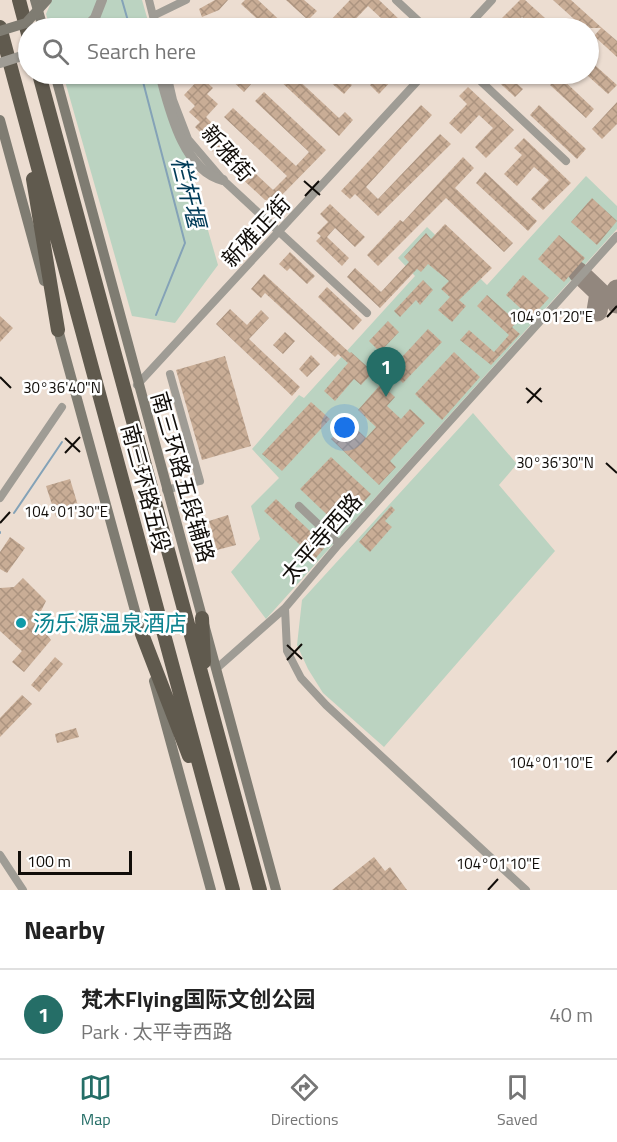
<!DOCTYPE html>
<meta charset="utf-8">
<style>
:root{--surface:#fff;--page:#f6f6f6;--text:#222;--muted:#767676;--line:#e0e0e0;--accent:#256e67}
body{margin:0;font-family:"Titillium Web","Noto Sans SC",sans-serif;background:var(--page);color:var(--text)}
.scale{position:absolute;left:18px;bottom:15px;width:114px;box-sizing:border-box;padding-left:6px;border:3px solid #110d09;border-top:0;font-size:16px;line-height:21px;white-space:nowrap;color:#110d09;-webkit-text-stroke:4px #fff;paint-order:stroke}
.you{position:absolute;left:345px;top:428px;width:21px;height:21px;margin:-15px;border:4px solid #fff;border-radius:50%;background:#1a73e8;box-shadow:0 0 0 9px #1a73e833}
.badge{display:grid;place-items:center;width:39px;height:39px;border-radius:50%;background:var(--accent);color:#fff;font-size:20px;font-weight:700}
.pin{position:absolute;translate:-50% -50px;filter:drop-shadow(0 2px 3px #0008)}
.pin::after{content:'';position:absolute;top:32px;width:21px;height:18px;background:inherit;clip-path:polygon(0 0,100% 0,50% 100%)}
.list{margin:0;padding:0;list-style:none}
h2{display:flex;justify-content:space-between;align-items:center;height:78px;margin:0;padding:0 24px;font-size:26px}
h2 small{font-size:20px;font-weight:400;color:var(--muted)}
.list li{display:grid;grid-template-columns:39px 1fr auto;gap:18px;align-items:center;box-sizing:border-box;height:90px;padding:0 24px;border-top:2px solid var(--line)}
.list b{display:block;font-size:22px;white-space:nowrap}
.list p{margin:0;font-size:20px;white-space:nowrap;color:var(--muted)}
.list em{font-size:20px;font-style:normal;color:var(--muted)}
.icon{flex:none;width:33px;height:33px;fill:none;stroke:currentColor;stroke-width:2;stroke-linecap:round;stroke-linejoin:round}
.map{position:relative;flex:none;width:617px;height:890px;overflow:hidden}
.search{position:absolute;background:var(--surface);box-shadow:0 2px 4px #0004;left:18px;right:18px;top:18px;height:66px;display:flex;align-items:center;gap:15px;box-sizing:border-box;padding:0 21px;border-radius:33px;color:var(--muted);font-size:22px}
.sheet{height:168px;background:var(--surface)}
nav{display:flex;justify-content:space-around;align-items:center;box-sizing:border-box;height:84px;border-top:2px solid var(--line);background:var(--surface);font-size:16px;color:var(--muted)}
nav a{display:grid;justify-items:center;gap:3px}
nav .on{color:var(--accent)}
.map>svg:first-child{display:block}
.park{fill:#bbd3c1}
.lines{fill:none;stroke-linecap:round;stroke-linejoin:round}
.stream{stroke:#84a2b7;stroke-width:2}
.taxiway{stroke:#92877e;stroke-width:21}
.building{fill:url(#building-cross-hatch)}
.minor{stroke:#9f9c95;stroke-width:8}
.tertiary{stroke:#9f9c95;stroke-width:10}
.secondary{stroke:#7f7c72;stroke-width:10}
.trunk{stroke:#605a4e;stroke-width:14}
.tertiary-bridge{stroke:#9f9c95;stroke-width:10}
.secondary-bridge{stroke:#7f7c72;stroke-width:10}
.ticks{fill:none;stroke:#110d09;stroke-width:2}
.culture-dot{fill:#0f9aa8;stroke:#fff;stroke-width:2}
.labels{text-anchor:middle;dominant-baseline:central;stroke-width:5;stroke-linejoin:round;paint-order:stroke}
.street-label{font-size:22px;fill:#110d09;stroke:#fff}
.culture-label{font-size:22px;fill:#0d838f;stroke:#fff;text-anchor:start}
.water-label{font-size:24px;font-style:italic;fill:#003b58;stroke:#fff}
.ticks-label{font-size:15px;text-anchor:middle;fill:#110d09;stroke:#fff;stroke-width:5;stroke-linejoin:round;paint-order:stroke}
</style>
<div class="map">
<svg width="617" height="890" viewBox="0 0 617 890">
<defs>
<pattern id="building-cross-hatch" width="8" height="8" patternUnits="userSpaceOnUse" patternTransform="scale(1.5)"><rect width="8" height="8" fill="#c9ad96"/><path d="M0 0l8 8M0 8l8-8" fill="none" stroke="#ac9480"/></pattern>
</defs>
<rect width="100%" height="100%" fill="#ecddd1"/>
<path class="park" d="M52,0H142L150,28H50L46,14Z
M63,74H163L218,265L175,323L132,316Z
M586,176L617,206V229L266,619L231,572L260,539L251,506L279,478L252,449L299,395L304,398L415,276L398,258L427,227L487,285Z
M473,413L517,464L499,485L555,551L384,747L323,693L308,669L297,645L302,600Z"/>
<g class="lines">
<path class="stream" d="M122,0L130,28
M141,74L185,243L156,315
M14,513L62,442
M0,533V532"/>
<path class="taxiway" d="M578,272L600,293L597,311
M617,290L614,296L617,303"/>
</g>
<path class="building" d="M215,0H228L219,10L202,17L199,9Z
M245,0H258L288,28H267L241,4Z
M286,0H304L317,11L308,20Z
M350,0H379L401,21L394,28H373L382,19L368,6L347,28H323Z
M520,0H525L556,28H535L522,17L511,28H492Z
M553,0H571L602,28L617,41V57L594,36L601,28H584Z
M588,59L617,85L608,94L588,76Z
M225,74H242L252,83L244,92Z
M281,74H292L339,118L345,112L353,120L339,136L277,78Z
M321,74H339L352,85L344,94Z
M368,74H388L393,79L379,94L370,85L375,80Z
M490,74H506L523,89L515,97Z
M559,76L594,109L586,118L550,85Z
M201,77L213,88L207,94L218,104L206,117L216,127L211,132L273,190L287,176L224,117L233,108L296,166L309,152L255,101L264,92L326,150L276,201L265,200L209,148L212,144L195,127L200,122L189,112L195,106L184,95Z
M468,87L514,130L486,158L475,147L493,128L479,115L461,134L449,123L467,104L459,96Z
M617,102V124L602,139L592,129Z
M421,105L432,115L366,187L378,199L440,134L451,144L378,216L355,194L350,199L341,191Z
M539,105L586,149L577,159L530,115Z
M524,138L571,183L543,210L531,199L549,180L534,167L517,186L504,174L522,155L514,148Z
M463,157L474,168L455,188L513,243L504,252L446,198L378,266L367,255L400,220L403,222Z
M485,172L537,221L528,231L476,183Z
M592,198L617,221L597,245L571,222Z
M330,204L365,237L355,247L335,228L327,237L349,258L342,266L316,241L321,236L317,233L328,222L320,214Z
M445,224L492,268L459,300L466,306L452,322L438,310L450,297L441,289L449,281L428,264L421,272L417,269L380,308L347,277L355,268L381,292L409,262L404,257L426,233L431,239Z
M559,235L585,258L564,282L538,259Z
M290,252L315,276L307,284L290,268L287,271L279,264Z
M264,274L350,353L351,352L373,372L361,385L354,379L335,401L324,391L348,363L338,354L335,357L265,293L261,298L251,289Z
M523,275L549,298L531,318L506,295Z
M423,280L433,290L420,305L416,300L400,317L394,311Z
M327,287L362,320L353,330L318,297Z
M487,295L517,322L512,327L520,334L491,365L460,340L469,330L494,352L509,335L477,306Z
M230,309L247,325L261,310L269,318L249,339L300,387L292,396L216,324Z
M0,316L13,328L0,342Z
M388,321L399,332L380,352L369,341Z
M428,329L442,342L403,383L390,370Z
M285,332L295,341L283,354L273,345Z
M454,352L480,377L442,420L415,394Z
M311,355L320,364L307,377L299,369Z
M225,356L251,446L202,460L176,370Z
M381,384L395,397L387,406L401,419L410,409L425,423L390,461L396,467L379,485L331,439L348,421L366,438L376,427L358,410Z
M311,402L330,419L282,471L262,454Z
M331,457L371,494L340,527L300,489Z
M70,479L79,509L56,517L46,486Z
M276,499L326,546L315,559L264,511Z
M391,506L395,510L385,521L392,527L370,552L359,542Z
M228,515L236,545L217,550L209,521Z
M10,537L25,548L7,573L0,569V552Z
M23,578L46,601L39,615L44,631L51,640L24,672L12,662L22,651L0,631V588L14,587Z
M55,657L63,664L39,692L31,685Z
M22,695L32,704L0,737V718Z
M76,728L79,737L57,743L55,734Z
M374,857L385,871L390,867L407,890H332Z"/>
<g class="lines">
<path class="minor" d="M149,0L156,28
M396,0L426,28
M153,16L186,0
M466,28L492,0
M167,74L173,100L188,139L223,180L367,313
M473,74L566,161
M137,385L424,74
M166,490L200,481L170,374
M0,498L62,407
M299,506L339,544
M216,669L285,608
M0,855L23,890
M526,890L326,705L301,678L287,651L285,608L339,544L617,236"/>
<path class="tertiary" d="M85,28L95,18L102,0
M160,74C169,107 183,171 223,180"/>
<path class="secondary" d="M35,0L43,28
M55,74L276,890
M0,120L44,281
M56,322L143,640
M154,681L211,890"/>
<path class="trunk" d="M19,0L28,34
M0,27L233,890
M39,74L260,890
M33,179L58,330
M202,618L204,662
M142,634L189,756"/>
<path class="tertiary-bridge" d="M0,63L28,54"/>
<path class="secondary-bridge" d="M0,31L26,23L47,0"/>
</g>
<path class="ticks" d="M304,181L320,195M305,196L319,181M607,317L617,306M0,377L11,388M526,388L542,402M527,403L541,388M65,438L80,452M65,453L80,437M606,463L617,473M0,523L10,512M287,645L302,659M287,660L302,644M607,762L617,751M488,890L498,879"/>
<circle class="culture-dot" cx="21" cy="623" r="6"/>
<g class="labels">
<g class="street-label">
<text transform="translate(228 153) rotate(49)">新雅街</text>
<text transform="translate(256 231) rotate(-47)">新雅正街</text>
<text transform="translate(183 477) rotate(74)">南三环路五段辅路</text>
<text transform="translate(146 488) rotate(75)">南三环路五段</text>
<text transform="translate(321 538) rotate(-49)">太平寺西路</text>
</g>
<g class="culture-label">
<text x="33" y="623">汤乐源温泉酒店</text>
</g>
<g class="water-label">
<text transform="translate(189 192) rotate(76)">栏杆堰</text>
</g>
</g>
<g class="ticks-label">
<text x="551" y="322">104°01'20"E</text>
<text x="62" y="393">30°36'40"N</text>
<text x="555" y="468">30°36'30"N</text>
<text x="66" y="517">104°01'30"E</text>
<text x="551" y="768">104°01'10"E</text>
<text x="498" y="869">104°01'10"E</text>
</g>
</svg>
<div class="scale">100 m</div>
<div class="you"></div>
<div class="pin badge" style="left:386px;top:397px">1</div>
<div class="search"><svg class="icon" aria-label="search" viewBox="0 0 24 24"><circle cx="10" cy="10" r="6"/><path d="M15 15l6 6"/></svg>Search here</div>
</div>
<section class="sheet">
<h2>Nearby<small></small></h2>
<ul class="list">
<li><span class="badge">1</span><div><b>梵木Flying国际文创公园</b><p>Park · 太平寺西路</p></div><em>40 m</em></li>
</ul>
</section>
<nav>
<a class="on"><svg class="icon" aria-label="map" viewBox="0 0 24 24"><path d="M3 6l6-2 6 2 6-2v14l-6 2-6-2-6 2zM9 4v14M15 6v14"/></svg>Map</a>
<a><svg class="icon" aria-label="directions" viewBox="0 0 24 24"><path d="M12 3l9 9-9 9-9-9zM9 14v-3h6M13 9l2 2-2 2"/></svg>Directions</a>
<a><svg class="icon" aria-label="saved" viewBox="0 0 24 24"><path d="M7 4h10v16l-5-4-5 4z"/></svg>Saved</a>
</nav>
